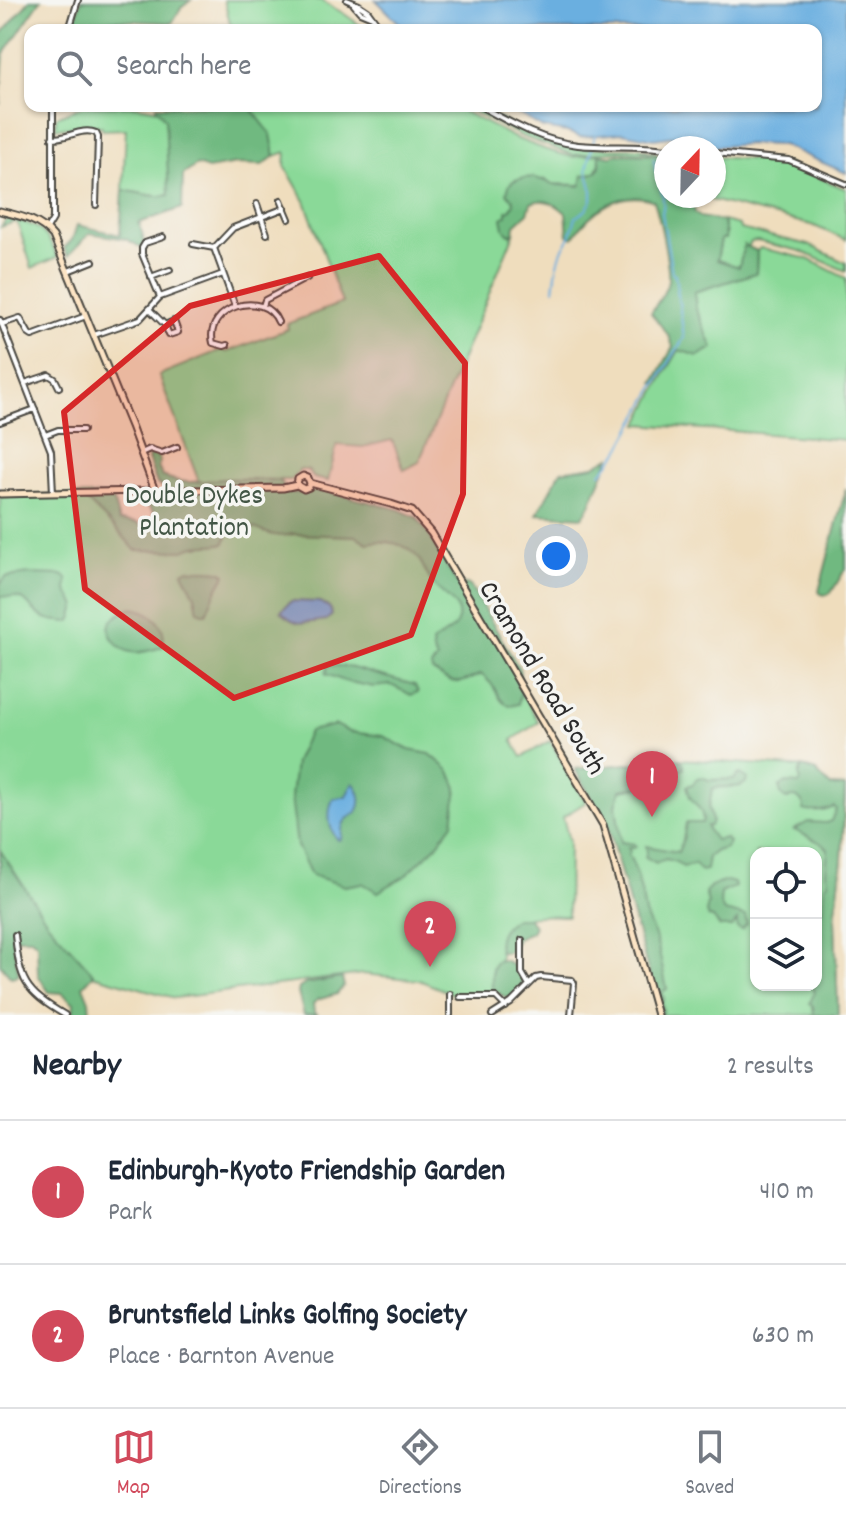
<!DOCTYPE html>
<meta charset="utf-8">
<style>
:root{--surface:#fff;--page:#f6f6f7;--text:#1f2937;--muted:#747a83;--line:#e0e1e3;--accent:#d1495b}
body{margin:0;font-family:Dekko,sans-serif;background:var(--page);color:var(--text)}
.controls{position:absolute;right:24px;bottom:24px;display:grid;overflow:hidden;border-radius:16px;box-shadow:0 2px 6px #0004}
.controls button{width:72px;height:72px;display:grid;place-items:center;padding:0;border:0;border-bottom:2px solid var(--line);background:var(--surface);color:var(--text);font:40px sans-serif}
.compass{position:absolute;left:654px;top:136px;width:72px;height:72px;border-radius:50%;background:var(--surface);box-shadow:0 2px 6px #0004;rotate:22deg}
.you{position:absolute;left:556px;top:556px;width:28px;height:28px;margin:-20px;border:6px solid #fff;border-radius:50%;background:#1a73e8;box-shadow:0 0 0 12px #1a73e833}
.badge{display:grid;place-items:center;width:52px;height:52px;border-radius:50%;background:var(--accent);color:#fff;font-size:26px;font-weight:700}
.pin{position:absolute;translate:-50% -66px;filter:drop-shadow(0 2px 4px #0008)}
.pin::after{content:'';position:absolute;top:42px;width:28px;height:24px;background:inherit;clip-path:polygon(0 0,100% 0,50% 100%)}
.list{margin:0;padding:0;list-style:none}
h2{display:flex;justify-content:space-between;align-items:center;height:104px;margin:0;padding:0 32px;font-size:34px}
h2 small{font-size:26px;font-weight:400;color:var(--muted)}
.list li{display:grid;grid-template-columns:52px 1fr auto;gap:24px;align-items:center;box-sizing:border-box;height:144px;padding:0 32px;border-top:2px solid var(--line)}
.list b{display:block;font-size:30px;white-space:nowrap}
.list p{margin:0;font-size:26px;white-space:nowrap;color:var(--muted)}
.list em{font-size:26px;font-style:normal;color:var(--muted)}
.icon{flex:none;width:44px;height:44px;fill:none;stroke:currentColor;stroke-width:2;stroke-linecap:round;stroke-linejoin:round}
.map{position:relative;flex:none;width:846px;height:1015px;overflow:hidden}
.search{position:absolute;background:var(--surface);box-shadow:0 2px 6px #0004;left:24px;right:24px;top:24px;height:88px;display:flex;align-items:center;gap:20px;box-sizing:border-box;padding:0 28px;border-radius:16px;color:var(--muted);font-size:30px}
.sheet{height:392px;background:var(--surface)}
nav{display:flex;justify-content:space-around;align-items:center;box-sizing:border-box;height:112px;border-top:2px solid var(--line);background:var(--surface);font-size:22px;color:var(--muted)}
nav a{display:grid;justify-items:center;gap:4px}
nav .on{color:var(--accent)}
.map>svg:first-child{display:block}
.green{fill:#8ad998;stroke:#5a8262;stroke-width:2;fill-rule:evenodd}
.forest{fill:#6fb980;stroke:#4d7256;stroke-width:2}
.water{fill:#6bafe0;stroke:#4b6d86;stroke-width:2}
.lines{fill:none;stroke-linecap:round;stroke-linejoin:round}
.stream{stroke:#6bafe0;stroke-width:2}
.street-casing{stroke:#484641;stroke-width:8}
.secondary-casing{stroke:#484641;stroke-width:9}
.street{stroke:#fff;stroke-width:4}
.secondary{stroke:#fde5c5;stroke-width:5}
.marked{fill:#d62828;fill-opacity:0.2;stroke:#d62828;stroke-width:6;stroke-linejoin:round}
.labels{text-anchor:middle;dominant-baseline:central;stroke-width:7;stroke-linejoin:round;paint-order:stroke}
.park-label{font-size:28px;fill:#435646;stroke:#f6f6f2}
.street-label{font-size:28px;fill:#2b2b2b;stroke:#f6f6f2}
</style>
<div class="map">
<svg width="846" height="1015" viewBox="0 0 846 1015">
<rect width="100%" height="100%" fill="#f6f6f2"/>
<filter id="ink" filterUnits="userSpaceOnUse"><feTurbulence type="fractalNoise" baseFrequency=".0125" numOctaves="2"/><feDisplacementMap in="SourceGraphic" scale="16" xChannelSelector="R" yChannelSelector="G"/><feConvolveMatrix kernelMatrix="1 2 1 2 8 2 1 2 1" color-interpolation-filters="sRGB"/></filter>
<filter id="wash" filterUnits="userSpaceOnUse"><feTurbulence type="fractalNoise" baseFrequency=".006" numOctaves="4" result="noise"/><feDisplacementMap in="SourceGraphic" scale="32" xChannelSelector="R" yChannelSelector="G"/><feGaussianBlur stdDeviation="1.8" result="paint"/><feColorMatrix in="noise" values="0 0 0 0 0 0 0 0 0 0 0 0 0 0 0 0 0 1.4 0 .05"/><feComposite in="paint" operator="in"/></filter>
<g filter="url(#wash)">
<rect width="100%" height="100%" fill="#efddbd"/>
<path class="green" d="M224,0H320L343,13L367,30H232Z
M83,106H138L159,110L165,119L170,195C157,199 137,192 123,190L126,129L102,130V126L56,128V117Z
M249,106H453L515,138L547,150L572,157L599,154C603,170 592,175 581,185L553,184L544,179L513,198L514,204L507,214L508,233L513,236L419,462L404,470L392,440L363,447L337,445L328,481L314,478L308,470H300L291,480L223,479L199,482L159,375L221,350L227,352L288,329L287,324L342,303L305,201L285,166L286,152L275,156L270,134Z
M462,106H476L524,132L562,145L591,148H639L657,153L619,151L573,155L521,136Z
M714,157L762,160L787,164L846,189V240L812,225L707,199L703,196H714Z
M11,219C40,225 46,231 58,257L32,268L17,221L1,227L6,220Z
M723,221L739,225L740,229L809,245L846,263V271L800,251L757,241L751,242L748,247L745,245L739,267L717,260L721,239H725L726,234Z
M760,248L808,259L846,278V440L639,424C657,386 676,352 701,319L696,309L694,292L756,273L757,251Z
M91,495L139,537L224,518L417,517L539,722L512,740L522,757L550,741L586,802L563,817L569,841L568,916C556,916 541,914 529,917C499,925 497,968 495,994H453L419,980L363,974L175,998L93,975L44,924L0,856V497Z
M680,759L807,768L816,771L830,786L845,787L842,859L835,919L838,1015H661L608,827L575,769ZM756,853H816V985H756Z"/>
<path class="forest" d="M30,0H41L4,54L0,105V36Z
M81,0H191L181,8L172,23L115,20L74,25Z
M156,106H249L271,134L275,156L262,165L236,164L208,169L197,165L183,175L182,208L139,223L145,243L142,248L126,239L90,233L68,256L64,248L72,240L77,225L120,235L123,190C137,192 157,199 169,195L165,119L159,110L156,109Z
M599,154L612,156L616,154L661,155L666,160V196H703L707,199L706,201L697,202L694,208L695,213L700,217L723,221L725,239H721L717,260L739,267L744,245L757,251L756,273L694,292L696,309L713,348L698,356L678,350L656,384L654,382L673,347L669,336L651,313C656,304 664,295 667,285C672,272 659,215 654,201C622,188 589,211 573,238L568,235L566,213C556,204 545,197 531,203L528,213L515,225L514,234L508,233L504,228L502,218L507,215V211L511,209C518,198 511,200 507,193C509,184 510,181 519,179C539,174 542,183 559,185C566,186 571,184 579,186L581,185L583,175C598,174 603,169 599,154Z
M150,454L159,457L160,462L158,467L162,476C187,486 199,481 224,479C243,478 262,480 281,481L287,493L325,491L398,509L416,517L427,531L456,582L460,585L467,584L471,587L519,668L520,673L517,686L521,692L518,704C501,709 500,696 492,685C489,681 485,678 481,674C457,686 454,685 432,671L431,666L437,660L433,651L432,643C441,635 455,632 458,619C461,603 442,595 434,585C427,577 424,566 418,558C407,543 384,539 367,543L356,536L293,534C265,542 255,519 230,527L225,543C211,547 196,542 183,551L135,550C121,532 103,518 87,501L95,495H112L119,521L137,523L149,529L158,525L153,512L147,505L149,497L165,496V488L157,484L148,459Z
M610,457L590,505L583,517L537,514L561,471L594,466Z
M846,488V568L831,593L826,595L821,594L819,591Z
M188,569C200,572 217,567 226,574C218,587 211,600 206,614L198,611L195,596L183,572Z
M31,574L62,575L67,578V590L76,606L73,617L70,622C56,621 44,621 34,610C32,609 27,602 25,601C18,595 8,598 0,596V584L6,577Z
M130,608C151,609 169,625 162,647C153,650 141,654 131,652C120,650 106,635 110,624C113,616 124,612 130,608Z
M328,665L349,667L415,685L418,692L411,695L391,685L374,687L344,681L326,674Z
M336,725L349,732L383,736L409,750L430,754L450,771L457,788L453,823L436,846L405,876L378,892L362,883L345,886L311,875L297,846L291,797L295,762L309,731Z
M680,759L684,764V769L651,775L650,778L652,782L651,785L621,790L616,805L621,842L635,844L636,847H628L630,851L628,854C638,871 642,893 645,913C647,921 652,928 655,936C660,953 663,971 667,989L662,992L664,1000L662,1002L663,1012L660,1013L608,827L575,769Z
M802,767L816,771L830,786L845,787L842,859L835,919L838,1015H814L813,1007L810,1003L814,993L811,985H816V911L823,908L825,886L828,882L826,872L828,849L819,842L794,830L808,822L826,823L831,821L836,809L834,807C824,812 815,813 803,810L804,805C798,797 796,795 787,799C781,797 779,791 780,786L787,783L799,784L801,781L799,775Z
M741,774L748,779C743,792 725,784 712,789L709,808L712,821L710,826H707L708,830L715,840L725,838L729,842L726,848L716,851L708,857L706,870L700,871L695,864L683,867L676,862L666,859L656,863L645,857L647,851L646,846L678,852L683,840L686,823H702L703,819L701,811L690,797L687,786L693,784L697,778L702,777L709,780L735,779L737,775Z
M0,850L48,923L94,974L83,986L89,1001L90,1015L73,1014L74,1003L62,993L49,992L38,975L37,943L31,938H12L19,975L11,977L0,964Z
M727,881L734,883L735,887L721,893L720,904L724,911L745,916L747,924L742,930L737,928V921L732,927H720L713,918L708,917L706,913L708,903L705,892L711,886Z
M515,918H529L534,926L531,932L517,938L513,948L506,953L499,951C496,935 502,927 515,918Z
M504,960C515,966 522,972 523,986L512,997L506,998L492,989V969L496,961Z
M342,978L344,986L337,994L317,1000L313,1004L314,1013L318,1015H304L298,993L299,988L305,984Z"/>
<path class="water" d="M376,0H846V173L782,145L750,144L713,147L692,142L683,135L654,139L622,133L580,137L567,132L543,128L505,106H816V30H406Z
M291,601L320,602L330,608L332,615C323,623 330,619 319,621C301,624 294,625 281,611Z
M353,783C361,791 363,804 356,813C353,816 348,817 346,820C341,825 342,833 341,839L338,840C328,829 327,812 333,799L346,796Z"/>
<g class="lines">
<path class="stream" d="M554,289L557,267L562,250L570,237L576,217L586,210L592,200V188L587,169L595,135
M601,473L619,451L655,386L684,338L675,274L672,273L662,213C668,195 654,178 654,159"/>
</g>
</g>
<g filter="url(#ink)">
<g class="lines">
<defs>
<path id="street" d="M347,0L359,5L368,11L382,30
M354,5L360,12L372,17
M69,30L78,0
M480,106C511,123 542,141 578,145C607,148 637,145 666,149
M52,138C67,139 82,127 96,133L98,137L96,205
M714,153L789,160L846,184
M281,200L289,219
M257,204L267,234
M47,229L53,219V106
M193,244L214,248L233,228L285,208
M214,248L235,306
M68,271L93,261
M151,277L170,270
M160,297L142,254V248L145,243L163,237
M263,306L265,300L307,278
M149,309L164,324
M0,320L51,451L53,493
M174,321L178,332L169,335L165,325Z
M2,324L20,318L29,334L32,336L86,316
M94,335L140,319L160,297L223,274
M227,345L224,346L213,343C204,307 264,288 278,322
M25,383L49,375L55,379L59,387
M0,422L35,409
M45,435L58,430H83
M141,453L150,449L162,453L177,447
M15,935C20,981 24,991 65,1015
M522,940V973L529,985
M460,997H496L506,1007
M450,1015V994
M492,1015L511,1003L536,978L541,977L572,980L574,983L571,1015"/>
<path id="secondary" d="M0,211C20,216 39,219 53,236L131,426L155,491
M310,483L391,504L412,511L431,533L603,825L657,1015
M297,485L298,479L303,476L308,478L310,483
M297,485L304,489L309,487L310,483
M0,494L283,488L297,485"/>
</defs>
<use href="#street" class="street-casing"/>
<use href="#secondary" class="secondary-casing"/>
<use href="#street" class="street"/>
<use href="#secondary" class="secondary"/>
</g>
</g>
<path class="marked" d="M379,256L465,363L463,494L411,635L234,698L85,589L64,412L190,306Z"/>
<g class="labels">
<g class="park-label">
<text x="194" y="498">Double Dykes<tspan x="194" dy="32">Plantation</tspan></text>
</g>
<g class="street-label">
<text transform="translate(540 679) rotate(59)">Cramond Road South</text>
</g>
</g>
</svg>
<div class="controls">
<button><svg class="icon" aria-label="locate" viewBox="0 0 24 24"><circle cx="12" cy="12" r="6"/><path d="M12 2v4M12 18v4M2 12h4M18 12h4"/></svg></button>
<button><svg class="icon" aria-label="layers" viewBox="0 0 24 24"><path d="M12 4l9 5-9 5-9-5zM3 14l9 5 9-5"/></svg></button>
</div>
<svg class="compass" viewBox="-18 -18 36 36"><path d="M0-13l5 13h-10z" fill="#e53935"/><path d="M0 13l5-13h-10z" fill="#747a83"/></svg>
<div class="you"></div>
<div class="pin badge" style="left:652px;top:817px">1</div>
<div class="pin badge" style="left:430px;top:967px">2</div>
<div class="search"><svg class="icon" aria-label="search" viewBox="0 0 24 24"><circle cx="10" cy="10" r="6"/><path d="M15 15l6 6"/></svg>Search here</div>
</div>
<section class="sheet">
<h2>Nearby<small>2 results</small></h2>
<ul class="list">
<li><span class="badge">1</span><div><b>Edinburgh-Kyoto Friendship Garden</b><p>Park</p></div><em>410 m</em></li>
<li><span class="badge">2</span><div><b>Bruntsfield Links Golfing Society</b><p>Place · Barnton Avenue</p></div><em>630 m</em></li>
</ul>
</section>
<nav>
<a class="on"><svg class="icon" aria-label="map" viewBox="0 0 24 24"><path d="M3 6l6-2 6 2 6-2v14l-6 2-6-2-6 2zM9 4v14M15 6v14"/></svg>Map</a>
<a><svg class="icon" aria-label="directions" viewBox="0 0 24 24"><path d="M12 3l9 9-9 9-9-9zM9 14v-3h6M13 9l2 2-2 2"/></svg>Directions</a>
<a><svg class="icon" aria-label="saved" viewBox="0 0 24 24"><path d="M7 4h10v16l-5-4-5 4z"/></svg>Saved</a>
</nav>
